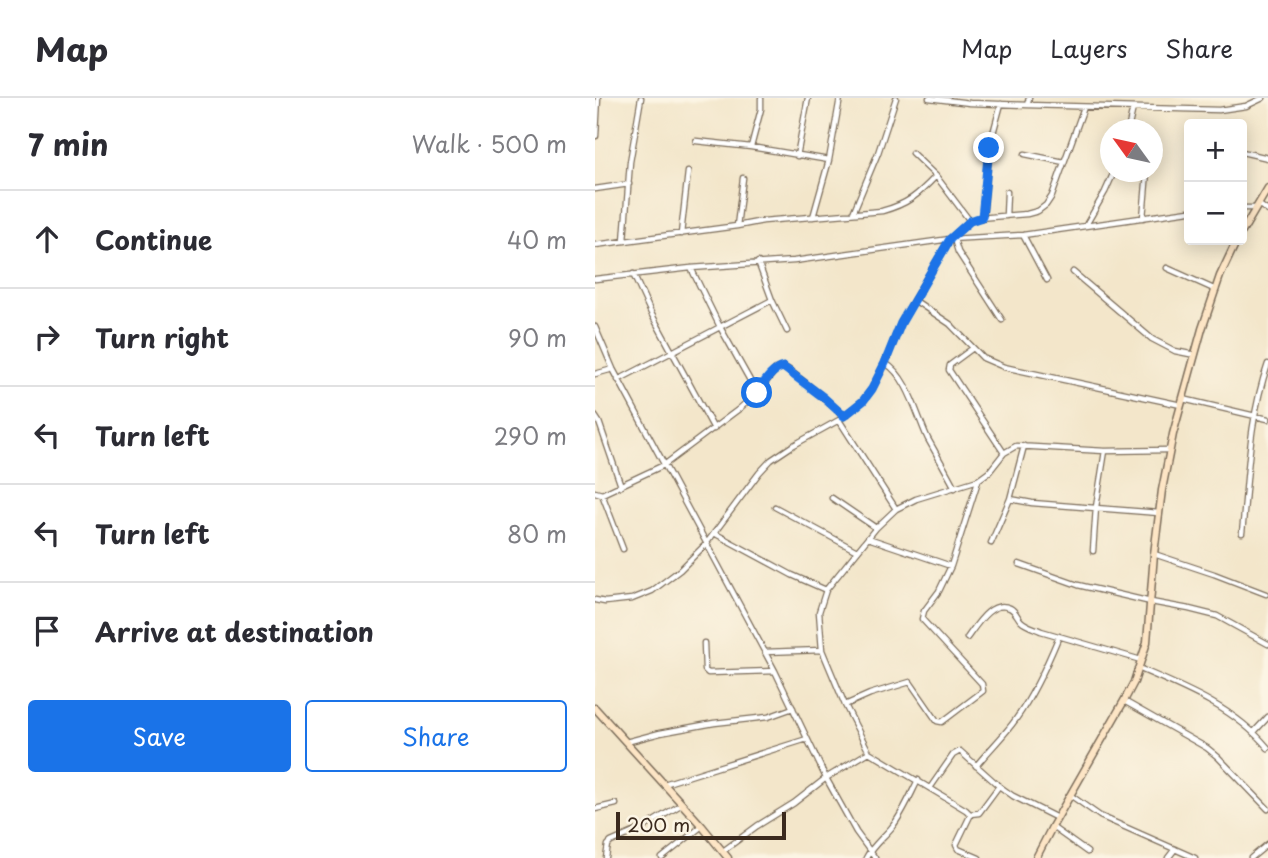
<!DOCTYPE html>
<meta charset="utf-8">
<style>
:root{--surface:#fff;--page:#f7f7f7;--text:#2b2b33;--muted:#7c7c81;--line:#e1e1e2;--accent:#1a73e8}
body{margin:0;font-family:"Playpen Sans",sans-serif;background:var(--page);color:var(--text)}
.controls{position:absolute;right:21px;top:21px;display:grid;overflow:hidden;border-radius:7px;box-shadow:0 4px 18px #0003}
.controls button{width:63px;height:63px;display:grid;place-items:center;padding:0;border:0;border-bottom:2px solid var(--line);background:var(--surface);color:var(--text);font:35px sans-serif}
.compass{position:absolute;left:505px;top:21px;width:63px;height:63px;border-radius:50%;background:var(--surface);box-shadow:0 4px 18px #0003;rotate:303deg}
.scale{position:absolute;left:21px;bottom:18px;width:170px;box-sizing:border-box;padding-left:7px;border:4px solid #3b2a1e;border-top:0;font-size:19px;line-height:24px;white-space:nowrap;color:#3b2a1e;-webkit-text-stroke:5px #fcf5e5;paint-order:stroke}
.stop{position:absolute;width:21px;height:21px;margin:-16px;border:5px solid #1a73e8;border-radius:50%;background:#fff}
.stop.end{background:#1a73e8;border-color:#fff;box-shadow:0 2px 7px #0008}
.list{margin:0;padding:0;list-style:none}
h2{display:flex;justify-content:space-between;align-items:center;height:91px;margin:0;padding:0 28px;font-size:30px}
h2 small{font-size:23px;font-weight:400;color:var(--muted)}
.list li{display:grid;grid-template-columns:46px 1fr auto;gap:21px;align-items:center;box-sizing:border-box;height:98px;padding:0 28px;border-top:2px solid var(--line)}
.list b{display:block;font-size:26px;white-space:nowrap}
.list em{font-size:23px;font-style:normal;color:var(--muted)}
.actions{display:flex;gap:14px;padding:21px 28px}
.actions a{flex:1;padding:16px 0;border:2px solid var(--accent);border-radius:7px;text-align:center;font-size:24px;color:var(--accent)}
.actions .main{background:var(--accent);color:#fff}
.icon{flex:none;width:38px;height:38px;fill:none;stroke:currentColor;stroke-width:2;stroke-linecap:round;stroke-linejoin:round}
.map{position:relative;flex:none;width:673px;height:760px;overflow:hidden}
header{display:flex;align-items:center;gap:42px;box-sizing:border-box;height:98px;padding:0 35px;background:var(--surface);border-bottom:2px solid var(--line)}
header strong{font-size:33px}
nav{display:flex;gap:38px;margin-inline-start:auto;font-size:24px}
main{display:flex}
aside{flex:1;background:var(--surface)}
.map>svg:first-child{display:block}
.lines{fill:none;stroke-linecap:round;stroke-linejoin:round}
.street-casing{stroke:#7b6c5a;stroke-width:7}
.secondary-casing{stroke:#7b6c5a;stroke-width:9}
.street{stroke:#fff;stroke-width:4.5}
.secondary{stroke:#fde5c5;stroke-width:6}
.route{stroke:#1a73e8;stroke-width:9}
</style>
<header>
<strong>Map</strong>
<nav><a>Map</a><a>Layers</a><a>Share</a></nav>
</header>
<main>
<aside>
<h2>7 min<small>Walk · 500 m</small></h2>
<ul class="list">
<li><svg class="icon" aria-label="ahead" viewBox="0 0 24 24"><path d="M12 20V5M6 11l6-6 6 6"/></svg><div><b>Continue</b></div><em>40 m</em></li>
<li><svg class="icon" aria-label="right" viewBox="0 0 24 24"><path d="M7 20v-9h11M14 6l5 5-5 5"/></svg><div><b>Turn right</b></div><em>90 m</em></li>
<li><svg class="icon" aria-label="left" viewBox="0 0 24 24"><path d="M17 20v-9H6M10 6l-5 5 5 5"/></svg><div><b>Turn left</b></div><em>290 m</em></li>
<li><svg class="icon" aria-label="left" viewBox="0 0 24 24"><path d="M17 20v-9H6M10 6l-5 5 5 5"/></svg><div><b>Turn left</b></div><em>80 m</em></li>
<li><svg class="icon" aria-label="arrive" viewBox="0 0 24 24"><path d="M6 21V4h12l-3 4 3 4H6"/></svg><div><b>Arrive at destination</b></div></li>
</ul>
<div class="actions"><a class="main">Save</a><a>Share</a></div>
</aside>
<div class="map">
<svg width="673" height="760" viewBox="0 0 673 760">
<rect width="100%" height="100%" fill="#fcf5e5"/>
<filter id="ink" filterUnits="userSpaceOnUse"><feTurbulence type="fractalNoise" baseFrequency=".0143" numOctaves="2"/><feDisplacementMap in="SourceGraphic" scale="14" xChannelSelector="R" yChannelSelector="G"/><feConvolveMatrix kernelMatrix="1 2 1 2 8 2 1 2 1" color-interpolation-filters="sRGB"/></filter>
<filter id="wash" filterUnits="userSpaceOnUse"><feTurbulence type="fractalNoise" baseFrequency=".00686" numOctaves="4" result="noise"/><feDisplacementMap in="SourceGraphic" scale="28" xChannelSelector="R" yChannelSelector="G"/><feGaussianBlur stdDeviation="1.57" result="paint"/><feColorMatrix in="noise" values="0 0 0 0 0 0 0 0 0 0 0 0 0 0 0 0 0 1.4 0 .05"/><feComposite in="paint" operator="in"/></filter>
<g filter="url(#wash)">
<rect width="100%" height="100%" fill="#f3e6ca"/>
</g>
<g filter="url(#ink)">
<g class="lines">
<defs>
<path id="street" d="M334,0L375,5L432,7L624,12L651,8L668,0
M432,7L434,0
M533,32L538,10
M1,38L3,0
M101,43L156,49L234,62
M156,49L166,11V0
M558,53V51
M647,54L673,60
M317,55L341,78L375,123
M430,56L469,64
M202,58L213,0
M0,91L34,86
M663,106L673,113
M647,110H661
M258,115L283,55L301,0
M411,118L412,94
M218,119L234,62L245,0
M388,119L394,50L406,6
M548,120L552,74
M491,127L510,94L519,74
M142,128L148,80
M86,136L93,74
M428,137L452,182
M359,141L363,154L407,222
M29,143L35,64L46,0
M0,147L142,128L168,123L287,113C313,106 323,97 341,78
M163,164L177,202L192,233
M96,170L125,229L162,295
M572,170L621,192
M478,174L557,241L580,253L600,257
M38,176L56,215L119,331
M0,181L96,170L199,163L355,141L428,137L594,113
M319,202L355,226L388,260L409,269L586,307
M0,229L18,271L180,573L231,680L261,734L280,760
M378,250L355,267L354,272L409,355
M290,265C313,278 322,318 333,341C342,357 351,373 360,390
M0,276L18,271
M23,282L177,202
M588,301L673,321
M0,318L4,324L26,388
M244,322L301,411
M0,394L7,396L69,367L144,311L162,295L181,271L188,269L194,272L228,299L249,318
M7,396L28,451
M237,400L281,430
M415,401L437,405L564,415
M180,409L262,453
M119,435L197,477L231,492
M647,435C653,379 654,320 673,266
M273,440L356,468
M396,445L415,401L429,348
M498,453L501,409L510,353
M559,456L619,476L671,496
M424,466L483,487L556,504L594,511L622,518L673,546
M0,502L10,504L37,501L57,493L85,472L111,446L164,375L176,362L197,348L244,322L268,303L277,291L290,265L306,225L319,202L355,141L375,123L384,120L432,116L443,113L451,107L457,98L489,9
M372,540C381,528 396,501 415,510C421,513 422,519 426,523C431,528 440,530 446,533L546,562
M109,545L110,572L113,575L180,573
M170,554L227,552
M543,570C590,590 640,610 673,650
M529,603L612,650L623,659L673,711
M250,607L275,596L315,584L342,623L347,624L388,593L387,586L327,521L329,513L344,493L356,468L383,383
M659,634L673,619
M31,644L65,635L119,625L173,619L198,610
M381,668C394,652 409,638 421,621C439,596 452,567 464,538
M69,686L212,641
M404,688L384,715L375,716L371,712L274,654L250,607L227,552L224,514L231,492L281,430L301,411L321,401L383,382L394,374L409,355L421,348L510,353L574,352
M335,690L358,657L365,653L404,688L418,698L462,720
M475,697L505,718L600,760
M0,711L21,706
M375,716V718L361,747L363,751L384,760
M457,729L492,754
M128,753L162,728L199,705L231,680L274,654
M11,760L13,747L16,744L46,731L87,706
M67,760L107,728
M271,760C277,748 289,739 297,729C308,715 315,698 323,682
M573,760L580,751
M656,760L673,746"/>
<path id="secondary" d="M647,134L673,90
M0,610L107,728L133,760
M441,760L457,729L529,603L539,584L552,544L559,456L567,392L578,336L607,231L625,178L642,142"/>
</defs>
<use href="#street" class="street-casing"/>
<use href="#secondary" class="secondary-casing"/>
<use href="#street" class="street"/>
<use href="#secondary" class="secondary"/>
</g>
</g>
<g class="lines" filter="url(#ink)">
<path class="route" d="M162,295C169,285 176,272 188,269L228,299L249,318L268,303L277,291L290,265L306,225L355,141L375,123L387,119L394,50"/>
</g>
</svg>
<div class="controls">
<button>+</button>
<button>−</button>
</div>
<svg class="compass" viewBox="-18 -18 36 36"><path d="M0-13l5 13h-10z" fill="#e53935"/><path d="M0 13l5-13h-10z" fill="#7c7c81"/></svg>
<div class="scale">200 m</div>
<div class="stop" style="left:162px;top:295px"></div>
<div class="stop end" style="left:394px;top:50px"></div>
</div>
</main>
